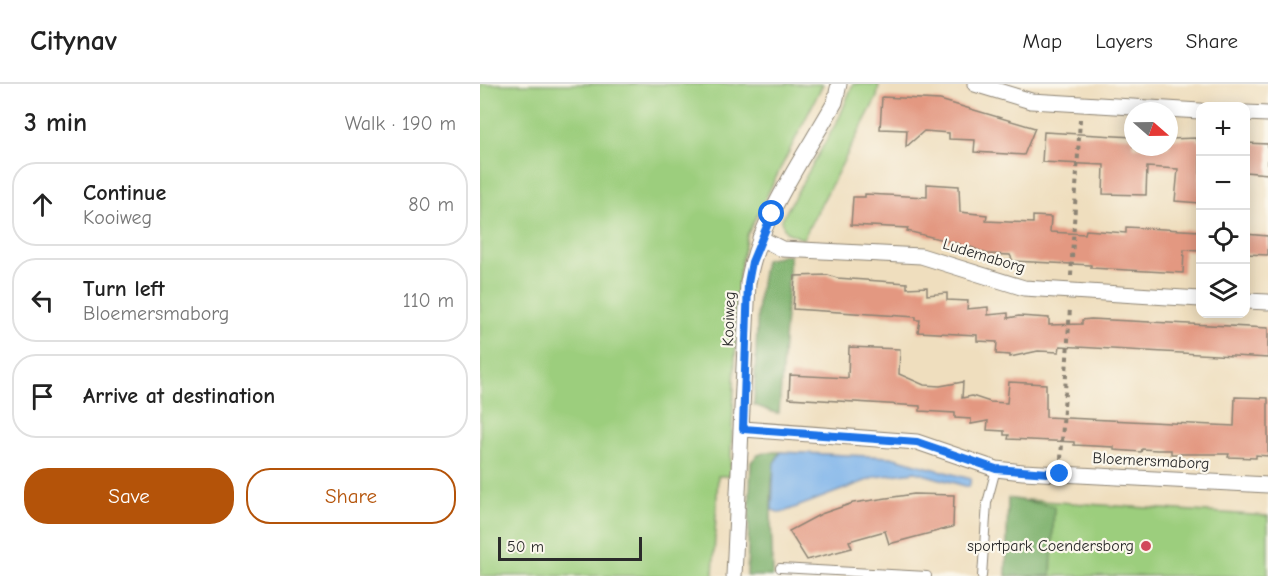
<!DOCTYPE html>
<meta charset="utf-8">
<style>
:root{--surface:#fff;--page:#f2f2f2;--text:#222;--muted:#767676;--line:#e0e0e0;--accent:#b45309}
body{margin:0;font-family:"Comic Neue",sans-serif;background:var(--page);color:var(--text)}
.controls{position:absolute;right:18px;top:18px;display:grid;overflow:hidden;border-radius:12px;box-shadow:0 3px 15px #0003}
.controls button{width:54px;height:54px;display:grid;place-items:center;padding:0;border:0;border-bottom:2px solid var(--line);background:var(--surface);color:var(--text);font:30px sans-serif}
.compass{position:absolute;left:644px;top:18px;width:54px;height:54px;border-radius:50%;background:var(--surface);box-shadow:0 3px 15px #0003;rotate:110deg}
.scale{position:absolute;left:18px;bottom:15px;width:144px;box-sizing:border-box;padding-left:6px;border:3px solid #2b2b2b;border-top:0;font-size:16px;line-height:21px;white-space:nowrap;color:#2b2b2b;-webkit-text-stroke:4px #fbf7ec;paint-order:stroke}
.stop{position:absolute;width:18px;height:18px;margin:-14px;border:4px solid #1a73e8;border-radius:50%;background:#fff}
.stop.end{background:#1a73e8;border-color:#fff;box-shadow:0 2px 6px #0008}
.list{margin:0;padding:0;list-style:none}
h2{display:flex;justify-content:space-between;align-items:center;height:78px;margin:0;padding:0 24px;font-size:26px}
h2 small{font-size:20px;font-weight:400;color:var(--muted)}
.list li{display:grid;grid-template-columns:39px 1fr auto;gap:18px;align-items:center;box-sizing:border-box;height:84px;margin:0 12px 12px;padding:0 12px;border:2px solid var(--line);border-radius:24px}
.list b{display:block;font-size:22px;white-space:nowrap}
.list p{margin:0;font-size:20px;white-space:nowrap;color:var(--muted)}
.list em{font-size:20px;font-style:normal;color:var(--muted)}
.actions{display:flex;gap:12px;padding:18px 24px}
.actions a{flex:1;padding:14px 0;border:2px solid var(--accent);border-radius:24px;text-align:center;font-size:21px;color:var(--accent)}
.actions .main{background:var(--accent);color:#fff}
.icon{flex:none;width:33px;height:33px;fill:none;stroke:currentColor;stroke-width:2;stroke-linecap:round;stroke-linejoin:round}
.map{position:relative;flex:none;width:788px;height:492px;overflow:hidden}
header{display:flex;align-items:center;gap:36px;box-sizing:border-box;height:84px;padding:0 30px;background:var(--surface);border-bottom:2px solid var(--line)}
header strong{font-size:28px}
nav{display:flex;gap:33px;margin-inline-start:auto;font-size:21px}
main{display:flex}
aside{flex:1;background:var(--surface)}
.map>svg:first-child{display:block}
.green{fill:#9cce7d;stroke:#647c54;stroke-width:1.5}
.forest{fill:#7db16c;stroke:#546e4c;stroke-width:1.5}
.water{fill:#7bb2ea;stroke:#536e8a;stroke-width:1.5}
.building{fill:#e39881}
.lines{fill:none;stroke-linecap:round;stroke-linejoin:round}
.service-casing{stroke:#8d8474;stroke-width:10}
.minor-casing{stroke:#8d8474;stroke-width:17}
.path{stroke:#8d8474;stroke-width:4;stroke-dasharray:4.5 4.5;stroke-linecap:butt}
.service{stroke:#fff;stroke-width:8}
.minor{stroke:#fff;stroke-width:15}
.route{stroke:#1a73e8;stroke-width:8}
.poi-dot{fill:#d1495b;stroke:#fbf7ec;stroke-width:2}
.labels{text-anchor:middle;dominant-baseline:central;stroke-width:4.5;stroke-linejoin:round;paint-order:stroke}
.street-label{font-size:16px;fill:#2b2b2b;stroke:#fbf7ec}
.poi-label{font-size:16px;fill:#2b2b2b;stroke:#fbf7ec;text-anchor:end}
</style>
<header>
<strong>Citynav</strong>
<nav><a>Map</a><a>Layers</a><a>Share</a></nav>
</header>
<main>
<aside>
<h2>3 min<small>Walk · 190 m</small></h2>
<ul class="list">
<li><svg class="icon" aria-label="ahead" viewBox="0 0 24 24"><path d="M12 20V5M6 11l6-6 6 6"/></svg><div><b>Continue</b><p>Kooiweg</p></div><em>80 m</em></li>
<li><svg class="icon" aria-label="left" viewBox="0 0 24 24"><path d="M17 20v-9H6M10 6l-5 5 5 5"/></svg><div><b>Turn left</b><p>Bloemersmaborg</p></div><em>110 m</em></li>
<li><svg class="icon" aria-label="arrive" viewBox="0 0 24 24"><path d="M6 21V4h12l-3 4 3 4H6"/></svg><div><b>Arrive at destination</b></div></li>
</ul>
<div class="actions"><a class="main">Save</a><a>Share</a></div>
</aside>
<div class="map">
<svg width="788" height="492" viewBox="0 0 788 492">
<rect width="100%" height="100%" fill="#fbf7ec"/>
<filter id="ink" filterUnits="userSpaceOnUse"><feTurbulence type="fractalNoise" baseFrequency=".0167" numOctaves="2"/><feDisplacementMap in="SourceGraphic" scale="12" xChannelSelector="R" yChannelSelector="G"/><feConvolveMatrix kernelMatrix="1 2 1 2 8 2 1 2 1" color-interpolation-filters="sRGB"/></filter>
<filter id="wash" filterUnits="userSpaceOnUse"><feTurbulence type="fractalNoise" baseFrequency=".008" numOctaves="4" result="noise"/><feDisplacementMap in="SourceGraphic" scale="24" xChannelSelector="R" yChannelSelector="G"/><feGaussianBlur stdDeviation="1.35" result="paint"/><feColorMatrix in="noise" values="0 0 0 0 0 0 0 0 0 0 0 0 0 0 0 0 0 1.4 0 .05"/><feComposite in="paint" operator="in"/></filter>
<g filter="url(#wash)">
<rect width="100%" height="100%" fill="#efdebe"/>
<path class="green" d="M0,0H343L267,151L259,189L250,392H238L233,492H0Z
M373,0H399L397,13L323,155L306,148L301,137L360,32Z
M547,416L788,432V492H542Z"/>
<path class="forest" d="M304,171L310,172L299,329H296L274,321L278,217L285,176Z
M287,368H301C285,382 293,468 293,492H267L271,378L278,371Z
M528,414L574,422L571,492H526Z"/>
<path class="water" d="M301,368L411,373L491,395L489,403L435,388L396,393L301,429L292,426L294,379Z"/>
<g id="blocks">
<path class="building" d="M402,13L460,16L555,44L544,71L494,68L495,56L469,55V49L444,47L426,63L427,46L400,45Z
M564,48L653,53V63H689V55L717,54L716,56L720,57V119L695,117L698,85L667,83L666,111L623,110L624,81L562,78Z
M765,59L788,60V90L765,88Z
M447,100L479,102L480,128L507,131L506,137L553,139V132L571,133L570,148L605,150L606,146L646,149V143L720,147V167L704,166L703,189L611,184V181L533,177L530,171L507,170L491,163L480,162V160L427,147L428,144L371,141L373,113H385V110L447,113Z
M765,150L788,152V171L765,170Z
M348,191L357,194L427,199V204L447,203V211L467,209V216L488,217L487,225L508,223V231L528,229V234L539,232L569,234V241L602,240V236L611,235L788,244V274L580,262L579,268L558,267L530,273V271L516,270L517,258L497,257V251L438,248L440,236H436V233L313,225L315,192Z
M369,263L420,265L419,290L444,301L460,302L483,298L482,314L492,312L510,318L527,319L529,298L566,300V333L754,342L755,313L788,314V372L776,371V374L748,373L749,370H691V366H677L662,365L661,368L634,366V363L594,361V358L528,355L529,351H524V347L507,346L508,337L491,340V335L475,334V329L440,327V322L309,314L310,291L368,294Z
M434,410L474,411L473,443L409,460L405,447L369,457L372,464L327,476L309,447L341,430L373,419Z"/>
</g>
</g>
<g filter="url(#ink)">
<use href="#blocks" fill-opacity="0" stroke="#8d8474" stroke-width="1.5"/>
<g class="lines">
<defs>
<path id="service" d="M300,484L447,492
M502,492L507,419L516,385"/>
<path id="minor" d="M495,0L551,17L720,27
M766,29L788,30
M280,154L302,165L441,172L544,204L720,215
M766,217L788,218
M263,345L437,358L516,385L543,388L788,401
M254,492L268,199C279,134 323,75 355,18L359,0"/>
</defs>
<use href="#service" class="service-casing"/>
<use href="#minor" class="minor-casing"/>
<path class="path" d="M591,192L600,35
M581,375L590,223"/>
<use href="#service" class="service"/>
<use href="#minor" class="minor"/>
</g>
</g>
<g class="lines" filter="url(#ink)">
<path class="route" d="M292,130L272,178L268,199L263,345L437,358L516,385L580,390"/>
</g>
<circle class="poi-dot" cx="666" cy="462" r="6"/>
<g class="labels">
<g class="street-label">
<text transform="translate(504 172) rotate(17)">Ludemaborg</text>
<text transform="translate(249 235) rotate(-88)">Kooiweg</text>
<text transform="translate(671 377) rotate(3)">Bloemersmaborg</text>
</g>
<g class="poi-label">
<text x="654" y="462">sportpark Coendersborg</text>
</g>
</g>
</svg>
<div class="controls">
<button>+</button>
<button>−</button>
<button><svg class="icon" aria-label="locate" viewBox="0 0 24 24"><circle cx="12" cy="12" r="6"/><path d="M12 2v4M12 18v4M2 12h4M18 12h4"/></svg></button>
<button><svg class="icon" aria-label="layers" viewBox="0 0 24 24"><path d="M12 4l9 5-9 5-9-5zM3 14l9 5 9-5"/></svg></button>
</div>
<svg class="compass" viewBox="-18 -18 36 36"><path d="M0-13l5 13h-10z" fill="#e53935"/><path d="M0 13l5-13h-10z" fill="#767676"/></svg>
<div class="scale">50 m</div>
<div class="stop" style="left:292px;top:130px"></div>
<div class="stop end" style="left:580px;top:390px"></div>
</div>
</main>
